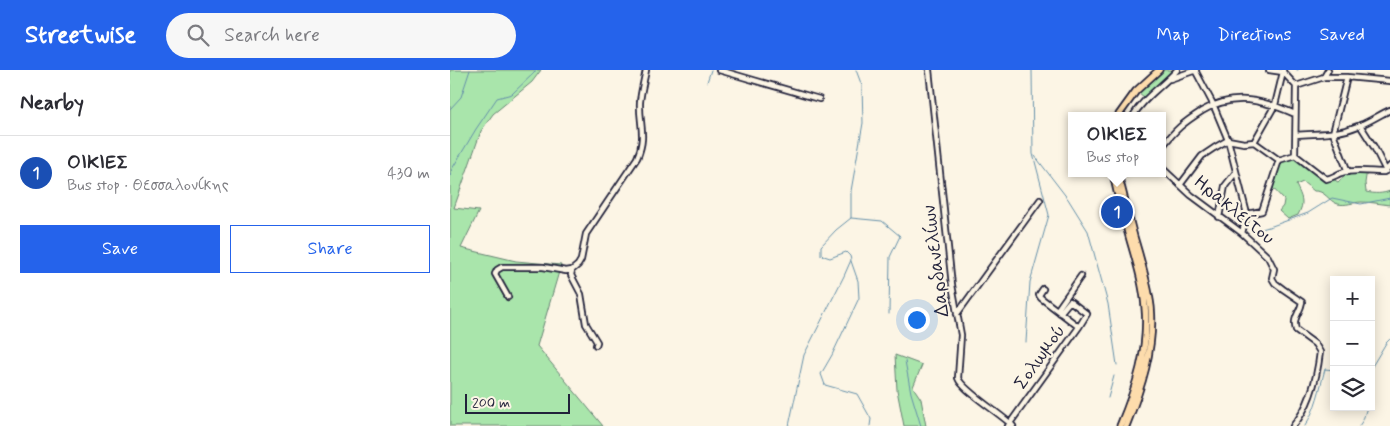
<!DOCTYPE html>
<meta charset="utf-8">
<style>
:root{--surface:#fff;--page:#f7f7f7;--text:#2b2b33;--muted:#7c7c81;--line:#e1e1e2;--accent:#2563eb}
body{margin:0;font-family:Mynerve,sans-serif;background:var(--page);color:var(--text)}
.controls{position:absolute;right:15px;bottom:15px;display:grid;overflow:hidden;border-radius:0px;box-shadow:0 2px 12px #0003}
.controls button{width:45px;height:45px;display:grid;place-items:center;padding:0;border:0;border-bottom:1px solid var(--line);background:var(--surface);color:var(--text);font:25px sans-serif}
.scale{position:absolute;left:15px;bottom:12px;width:105px;box-sizing:border-box;padding-left:5px;border:2px solid #22223b;border-top:0;font-size:14px;line-height:18px;white-space:nowrap;color:#22223b;-webkit-text-stroke:4px #fcf5e5;paint-order:stroke}
.you{position:absolute;left:466px;top:249px;width:18px;height:18px;margin:-12px;border:4px solid #fff;border-radius:50%;background:#1a73e8;box-shadow:0 0 0 8px #1a73e833}
.badge{display:grid;place-items:center;width:32px;height:32px;border-radius:50%;background:var(--accent);color:#fff;font-size:16px;font-weight:700}
.pin{position:absolute;translate:-50% -50%;border:2px solid #fff;box-shadow:0 1px 5px #0006}
.popup{position:absolute;left:618px;top:42px;width:98px;height:65px;box-sizing:border-box;display:grid;place-content:center;border-radius:0px;background:var(--surface);filter:drop-shadow(0 1px 4px #0005);font-size:16px;white-space:nowrap;color:var(--muted)}
.popup b{font-size:19px;color:var(--text)}
.popup::after{content:'';position:absolute;left:50%;top:100%;margin-left:-10px;border:10px solid transparent;border-top-color:var(--surface)}
.list{margin:0;padding:0;list-style:none}
h2{display:flex;justify-content:space-between;align-items:center;height:65px;margin:0;padding:0 20px;font-size:21px}
h2 small{font-size:16px;font-weight:400;color:var(--muted)}
.list li{display:grid;grid-template-columns:32px 1fr auto;gap:15px;align-items:center;box-sizing:border-box;height:75px;padding:0 20px;border-top:1px solid var(--line)}
.list b{display:block;font-size:19px;white-space:nowrap}
.list p{margin:0;font-size:16px;white-space:nowrap;color:var(--muted)}
.list em{font-size:16px;font-style:normal;color:var(--muted)}
.actions{display:flex;gap:10px;padding:15px 20px}
.actions a{flex:1;padding:11px 0;border:1px solid var(--accent);border-radius:0px;text-align:center;font-size:18px;color:var(--accent)}
.actions .main{background:var(--accent);color:#fff}
.icon{flex:none;width:28px;height:28px;fill:none;stroke:currentColor;stroke-width:2;stroke-linecap:round;stroke-linejoin:round}
.map{position:relative;flex:none;width:940px;height:356px;overflow:hidden}
header{display:flex;align-items:center;gap:30px;box-sizing:border-box;height:70px;padding:0 25px;background:var(--accent);color:#fff}
header strong{font-size:24px}
nav{display:flex;gap:28px;margin-inline-start:auto;font-size:18px}
.search{width:350px;height:45px;background:var(--page);display:flex;align-items:center;gap:12px;box-sizing:border-box;padding:0 18px;border-radius:28px;color:var(--muted);font-size:19px}
main{display:flex}
aside{flex:1;background:var(--surface)}
.map>svg:first-child{display:block}
.green{fill:#a9e5ab;stroke:#668473}
.lines{fill:none;stroke-linecap:round;stroke-linejoin:round}
.stream{stroke:#6590aa;stroke-width:1}
.minor-casing{stroke:#22223b;stroke-width:8}
.major-casing{stroke:#22223b;stroke-width:9}
.minor{stroke:#fcf5e5;stroke-width:4.5}
.major{stroke:#fddcac;stroke-width:5.5}
.labels{text-anchor:middle;dominant-baseline:central;stroke-width:4.5;stroke-linejoin:round;paint-order:stroke}
.street-label{font-size:19px;fill:#22223b;stroke:#fcf5e5}
</style>
<header>
<strong>Streetwise</strong>
<div class="search"><svg class="icon" aria-label="search" viewBox="0 0 24 24"><circle cx="10" cy="10" r="6"/><path d="M15 15l6 6"/></svg>Search here</div>
<nav><a>Map</a><a>Directions</a><a>Saved</a></nav>
</header>
<main>
<aside>
<h2>Nearby<small></small></h2>
<ul class="list">
<li><span class="badge" style="background:#1a4fb4">1</span><div><b>ΟΙΚΙΕΣ</b><p>Bus stop · Θεσσαλονίκης</p></div><em>430 m</em></li>
</ul>
<div class="actions"><a class="main">Save</a><a>Share</a></div>
</aside>
<div class="map">
<svg width="940" height="356" viewBox="0 0 940 356">
<rect width="100%" height="100%" fill="#fcf5e5"/>
<filter id="ink" filterUnits="userSpaceOnUse"><feTurbulence type="fractalNoise" baseFrequency=".02" numOctaves="2"/><feDisplacementMap in="SourceGraphic" scale="10" xChannelSelector="R" yChannelSelector="G"/><feConvolveMatrix kernelMatrix="1 2 1 2 8 2 1 2 1" color-interpolation-filters="sRGB"/></filter>
<g filter="url(#ink)">
<path class="green" d="M0,0H91L82,12L43,44L31,61L4,138L29,141L11,178L66,191L111,195L87,276L153,356H0Z
M713,0H723L694,27L689,23Z
M846,85L878,111L883,109L888,112L902,99L917,100L915,113L916,122C925,124 932,124 940,121V135C931,134 921,132 912,132C903,132 896,136 888,134C878,131 875,120 864,121L853,112L846,115C852,128 855,132 848,145L838,149L829,141L833,136L834,130L821,116L826,94Z
M445,285L472,295L463,317L471,329L476,356H454L447,320Z"/>
<g class="lines">
<path class="stream" d="M847,0H848
M257,12L261,0
M0,39L11,27L20,0
M585,86L618,129L638,161L658,234L667,295
M0,107L2,99L26,59L47,28L62,24L85,2V0
M401,148L432,151L450,166L440,187L439,244
M805,161L822,156L858,143L882,128L911,134L940,128
M401,191L408,211L409,228L382,285L371,304L375,315L407,324L421,349L420,356
M576,272L580,212L599,145L583,84L582,0
M455,291L461,323L471,356
M921,298L936,273L940,269
M658,328L664,306
M339,356L354,285L394,206L401,190L400,186L396,182L380,188L371,185V176L386,160L401,148V121L413,53L412,16L406,0
M855,356C866,339 870,318 875,299L884,300
M909,356L913,350L917,337"/>
<defs>
<path id="minor" d="M269,0L369,29
M479,0L502,215L511,265L508,308C512,320 551,344 563,356
M745,0L763,34L778,70L797,144L792,163
M833,0V2L846,16L874,7H897L940,11
M874,7L878,0
M897,7L883,63L898,102
M720,9L746,0
M683,46C694,27 713,16 727,0
M910,55L924,77L936,101
M846,65C868,63 887,65 908,56C919,52 929,45 940,40
M804,72L825,35L833,2L819,0
M712,77C726,59 733,53 752,41C784,22 813,30 845,44
M845,85L876,109C882,108 886,105 891,103C903,99 922,102 934,102L940,96
M845,85L846,16
M829,90L845,85
M712,98L741,125L792,163L818,187L824,199L822,208L825,213L833,219L852,232C850,244 842,247 846,260L865,274L870,282C867,308 860,336 843,356
M730,115L752,86L764,78L778,70L794,73L804,72L829,90
M797,144L812,141L829,90
M769,147L775,116L786,102
M122,200L121,205L131,224L136,254L147,272L146,275
M58,227L45,204L47,200L52,197H93L116,201L122,200L128,195L131,190L136,164L187,88C197,66 189,54 190,32C191,21 194,11 196,0
M607,240L631,206
M610,243L620,231L637,244L629,257
M507,244L590,130
M558,356L629,257L591,228L589,225L593,219"/>
<path id="major" d="M668,46L686,21L709,0
M663,103C667,122 671,141 677,159C684,185 693,210 695,237C699,279 686,318 670,356
M669,103L670,112C675,130 679,149 684,167C691,191 698,213 701,237C705,278 691,319 676,356"/>
</defs>
<use href="#minor" class="minor-casing"/>
<use href="#major" class="major-casing"/>
<use href="#minor" class="minor"/>
<use href="#major" class="major"/>
</g>
</g>
<g class="labels">
<g class="street-label">
<text transform="translate(784 140) rotate(39)">Ηρακλείτου</text>
<text transform="translate(486 191) rotate(-97)">Δαρδανελίων</text>
<text transform="translate(590 287) rotate(-55)">Σολωμού</text>
</g>
</g>
</svg>
<div class="controls">
<button>+</button>
<button>−</button>
<button><svg class="icon" aria-label="layers" viewBox="0 0 24 24"><path d="M12 4l9 5-9 5-9-5zM3 14l9 5 9-5"/></svg></button>
</div>
<div class="scale">200 m</div>
<div class="you"></div>
<div class="pin badge" style="left:667px;top:142px;background:#1a4fb4">1</div>
<div class="popup"><b>ΟΙΚΙΕΣ</b>Bus stop</div>
</div>
</main>
